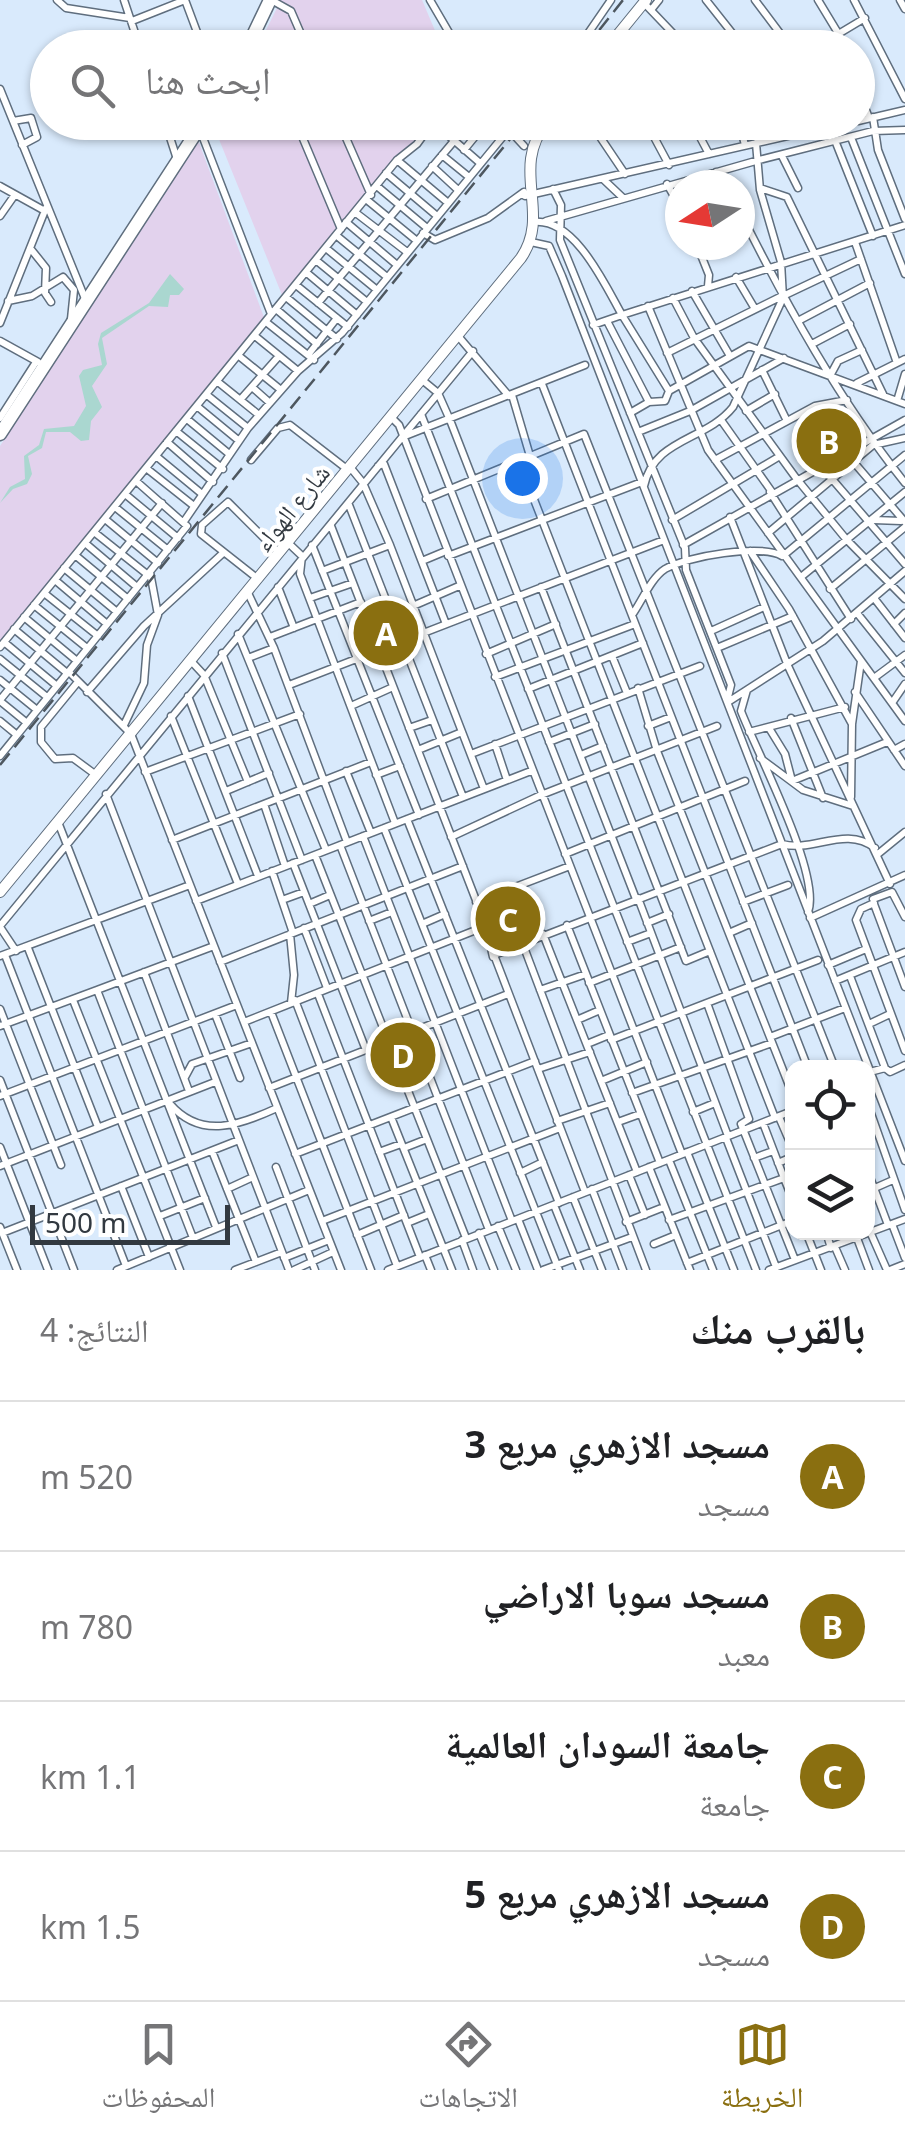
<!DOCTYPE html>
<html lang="ar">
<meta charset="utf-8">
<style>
:root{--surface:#fff;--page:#f2f2f2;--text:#202124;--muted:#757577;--line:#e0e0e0;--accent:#8a6f10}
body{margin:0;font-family:"Noto Sans","Noto Naskh Arabic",sans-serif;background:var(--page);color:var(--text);direction:rtl}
.controls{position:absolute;right:30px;bottom:30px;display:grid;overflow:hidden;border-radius:20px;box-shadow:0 2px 8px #0004}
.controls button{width:90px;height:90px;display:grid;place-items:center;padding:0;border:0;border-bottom:2px solid var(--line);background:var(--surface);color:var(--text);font:50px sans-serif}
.compass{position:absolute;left:665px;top:170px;width:90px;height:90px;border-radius:50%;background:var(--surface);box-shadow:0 2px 8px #0004;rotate:258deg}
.scale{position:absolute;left:30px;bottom:25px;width:200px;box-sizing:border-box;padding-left:10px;border:5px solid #323940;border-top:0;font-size:28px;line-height:35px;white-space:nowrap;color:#323940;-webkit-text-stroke:8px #fff;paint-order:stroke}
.you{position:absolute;left:522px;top:478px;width:35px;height:35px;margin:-25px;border:8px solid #fff;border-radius:50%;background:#1a73e8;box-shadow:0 0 0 15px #1a73e833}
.badge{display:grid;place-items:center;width:65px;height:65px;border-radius:50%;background:var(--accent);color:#fff;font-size:32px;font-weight:700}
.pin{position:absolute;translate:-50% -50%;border:5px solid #fff;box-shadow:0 2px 10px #0006}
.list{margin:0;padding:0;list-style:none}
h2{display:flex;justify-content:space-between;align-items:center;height:130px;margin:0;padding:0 40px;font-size:42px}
h2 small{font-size:32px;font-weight:400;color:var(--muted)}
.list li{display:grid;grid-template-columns:65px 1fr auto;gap:30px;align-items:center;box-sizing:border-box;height:150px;padding:0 40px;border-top:2px solid var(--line)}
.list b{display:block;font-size:38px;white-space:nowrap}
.list p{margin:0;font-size:32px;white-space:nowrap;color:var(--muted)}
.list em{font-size:32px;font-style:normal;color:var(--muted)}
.icon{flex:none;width:55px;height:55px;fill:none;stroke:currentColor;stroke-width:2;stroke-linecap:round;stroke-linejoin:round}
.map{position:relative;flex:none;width:905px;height:1270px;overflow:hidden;direction:ltr}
.search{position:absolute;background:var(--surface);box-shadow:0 2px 8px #0004;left:30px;right:30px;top:30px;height:110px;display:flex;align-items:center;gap:25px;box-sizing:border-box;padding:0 35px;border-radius:55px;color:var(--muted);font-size:38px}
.sheet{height:730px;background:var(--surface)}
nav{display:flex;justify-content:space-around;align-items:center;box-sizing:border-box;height:140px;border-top:2px solid var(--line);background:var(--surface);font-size:28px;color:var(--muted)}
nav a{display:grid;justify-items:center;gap:5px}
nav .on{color:var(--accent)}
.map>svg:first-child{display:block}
.green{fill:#e2d2ed}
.water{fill:#aad7d0}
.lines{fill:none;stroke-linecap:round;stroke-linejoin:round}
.minor-casing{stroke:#5f6e7e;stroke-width:9}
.major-casing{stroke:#5f6e7e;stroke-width:12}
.highway-casing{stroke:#5f6e7e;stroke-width:15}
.minor{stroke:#fff;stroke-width:6}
.major{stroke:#fff;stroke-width:10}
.highway{stroke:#fff;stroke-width:12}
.rail{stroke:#4e575f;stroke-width:2.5;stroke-dasharray:15 8;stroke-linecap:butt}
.labels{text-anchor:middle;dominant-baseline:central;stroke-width:8;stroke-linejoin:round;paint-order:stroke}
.street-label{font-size:25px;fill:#323940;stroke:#fff}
</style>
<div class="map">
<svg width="905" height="1270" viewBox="0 0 905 1270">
<rect width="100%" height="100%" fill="#d9eafc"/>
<path class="green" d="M281,0H422L442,47L257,48Z
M212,122L429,123L282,295Z
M198,140L265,320L0,643V446Z"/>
<path class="water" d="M170,274L184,289L179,295H170L168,307L149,306L102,338L107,364L92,386L102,407L91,421L89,440L81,441L70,432H46L42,448L28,456L32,474L27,484L13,489L0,503L10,487L25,479L24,456L39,445L44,429L74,426L86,406L79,376L83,370L102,365L98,344L101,333L149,303Z"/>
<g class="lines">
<defs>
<path id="minor" d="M57,0L66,8L130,18
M124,0L140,48
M185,0L203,48
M430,0L458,48
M706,0L744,48
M755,0L791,48
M818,0L838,33
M854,0L905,99
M900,0L905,9
M273,1L291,11L307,48
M644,3L687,48
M651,10L659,0
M132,21L185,0
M617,36L632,48
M830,38L836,48
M578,48L611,0
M815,48L865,18
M0,89L86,301
M858,89L869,118
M873,117L878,150L905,219
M13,121L31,118L37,137L22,145
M858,121L905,110
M165,122L176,156
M296,122L341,229
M339,122L371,195
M502,122L524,146
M590,122L625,174
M646,122L669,165
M692,122L709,154
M739,122L745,145
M200,130L271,314
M852,140L905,274
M836,143L873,236
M464,150L487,122
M442,155L469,177
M782,156L798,188
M397,160L447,202
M432,166L458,190
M716,172L723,185
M386,173L437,216
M603,179L622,197
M667,184L680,207
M0,186L45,211
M378,187L427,228
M760,188L787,197L883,394
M553,189L561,205L560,240L685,548L686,570L731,685L727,701
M525,196L849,122
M367,200L417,241
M740,212C787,306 839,400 905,483
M356,213L407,252
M0,216L14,196
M546,221L759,160L873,131L905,130
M346,222L397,265
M534,222C575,218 605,285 622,315L905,225
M423,233L435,240L488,218L524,192
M337,236L387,277
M531,242L549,246L562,276L905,1161
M855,242L897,363
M697,245L709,275L708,286
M30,248L46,268L45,293L51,302
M327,249L377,290
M317,261L367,302
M307,273L357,315
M736,277L755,309
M296,285L348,327
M692,291L730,356
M783,296L861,259
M286,297L337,339
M673,298L694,338L796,478
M8,301L32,296L63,277L74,290L71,319
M318,303L454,141
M648,306L708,450L905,721
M276,309L317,344
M607,321L649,402
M798,321L870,283
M266,322L314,360
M0,323L46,208
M593,325L622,315L669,391L749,346L905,404
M255,336L298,371
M458,336L509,396
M0,341L38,362
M812,344L850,324
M667,353L782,296
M308,355L337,318
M239,356L281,390
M762,370L787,421
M831,374L838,361L862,350
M421,379L438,393L450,420L636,899
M218,382L259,415
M857,383L905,359
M542,384L808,1068
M252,387L270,403
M207,395L248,428
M512,395L530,456
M241,399L279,356
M897,401L905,374
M198,407L238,440
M746,411L775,394
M630,413L649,402L665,401L669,391
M421,414L756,1270
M391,417L399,425L682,1154
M0,418L36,362
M187,419L228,453
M721,420L772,492
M176,431L223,469
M638,432L690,411L784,358
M405,436L585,365
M167,442L213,482
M845,452L905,522
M156,456L202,494
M251,460L278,428L290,425L343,466
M715,460L815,406L847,400
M519,461L775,1118
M820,465L905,564
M378,466L384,464L446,624
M350,467L363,483L390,545L484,789
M146,468L194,506
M796,478L846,539L905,599
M644,486C654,438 706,441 733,407L783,298L781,262L760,190L756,143
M770,492L851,619
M125,494L178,538
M426,499L584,434L835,1068
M349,505L463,797
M115,507L168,550
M730,517L788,666L890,884
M105,519L158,563
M185,520L248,428L298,371L342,333L510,128
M672,520L780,456
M874,520L901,521
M331,526L486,926L493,957
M94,532L148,575
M768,533L873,445L905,438
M283,538L302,556L300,574L395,823
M85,543L137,587
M312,545L419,815
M683,545L905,420
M750,551L789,609L852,724
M75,555L128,599
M784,555L905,455
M448,556L642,482
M422,561L446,551
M64,568L117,612
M322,571L390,545
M253,575L201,534L202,525L228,502L275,549
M801,577L905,492
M55,580L107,624
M278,587L294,628
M541,587L686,961L710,951
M830,589L905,527
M44,593L98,636
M248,593L274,648L347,842
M310,598L353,583
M874,598L905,638
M34,605L87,648
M857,613L905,673
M632,615C642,601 651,578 665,569C687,556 761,544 782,556
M24,617L77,661
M894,624L905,613
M369,625L459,586
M14,629L67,673
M711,631L764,607
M238,634L326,850
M270,637L361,602
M4,642L57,686
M0,647L397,160L417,144L433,122L480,163
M717,648L793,616
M222,653L302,860
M486,654L556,624
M612,656L627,693
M248,658L274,648
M0,659L47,697
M191,661L204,675L248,782
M69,672L131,734L341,1270
M495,677L635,624
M874,678L905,655
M0,680L37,710
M77,683L41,727V742L55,759L73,758L92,772
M289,685L664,540
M638,688L657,751L792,1093
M528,689L643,643
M747,690L741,711C757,753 822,875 808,912
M87,692L144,626L222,554
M855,692L905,766
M188,696L258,876
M0,700L162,503
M0,701L27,723
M728,702L823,641L905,571
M892,703L905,684
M351,706L393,687
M171,716L238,884
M791,718L823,798
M0,721L17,735
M124,725L144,683L147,645L158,615L150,572
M648,726L671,717
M409,728L432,720
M769,728L785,754L792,781L887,742
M749,732L845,707
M549,742L595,724
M495,744L507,780
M418,750L462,732
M894,750L905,744
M471,754L700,666
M581,755L603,746
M0,756L187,526L136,481
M760,758L803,790L853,806
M346,771L371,833
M145,772L300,714
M376,775L400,766
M226,791L269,773
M106,794L289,1270
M851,797L852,724L861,661
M264,804L285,866
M407,819L559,1203
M58,822L216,1227
M384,828L559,1270
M363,836L512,1221
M451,837L541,795L717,726
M172,840L371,762
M340,845L489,1230
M565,854L745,781
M878,854L905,832
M315,855L466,1238
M293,863L366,1050
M272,871L293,933
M638,898L728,1136
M873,899L892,892L905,917
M282,900L304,892
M196,901L531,771
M476,902L570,866
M743,902L788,885
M874,903L861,909L856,920L905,1051
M309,904L330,895
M874,904L905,987
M810,918L905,875
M369,921L392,912
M647,923L669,914
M422,924L445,914
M567,925L660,1163
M0,926L473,351
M0,927L16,951
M304,928L327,988
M729,933L752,923
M290,934L294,975L291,1003
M543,934L637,1172
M522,942L646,1270
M627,942L651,933
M28,948L98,1127
M5,955L126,1266
M0,956L190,885
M220,962L463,866
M828,965L866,949
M144,972L189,1091
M850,976L885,1068
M835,981L905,952
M589,983L681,947
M540,990L586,974
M318,994L420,1257
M73,1000L180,1270
M295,1000L397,1266
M707,1003L749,1119L741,1124L795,1260
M0,1009L61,1165
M271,1012L371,1270
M215,1014L240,1078
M577,1020L600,1010
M244,1022L486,926
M869,1024L890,1014
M0,1026L97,990
M770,1037L845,1008
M611,1040L818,960
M587,1044L609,1035
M538,1069L590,1052
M870,1072L885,1068L890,1072L905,1065
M185,1077L192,1064L252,1043
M0,1080L74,1270
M601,1081L647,1062
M269,1088L508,994
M632,1093L772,1043
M0,1096L237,1005
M170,1104C201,1140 240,1125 277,1108
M868,1105L905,1210
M693,1112L715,1103
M391,1117L452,1270
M779,1117L792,1147
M557,1121L610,1103
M618,1122L640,1114
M726,1138L776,1267
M0,1147L48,1270
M404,1148L427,1139
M212,1151L256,1262
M379,1152L401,1144
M687,1152L734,1270
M295,1154L535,1061
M754,1158L773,1151
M669,1160L713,1270
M778,1163L792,1157
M0,1166L215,1082
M276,1167L315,1270
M649,1167L690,1270
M868,1172L888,1225
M520,1173L543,1162
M629,1175L645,1215
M784,1178L792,1198
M121,1186L149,1257
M227,1189L253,1177
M592,1189L623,1270
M868,1191L893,1180
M585,1192L494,955L782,844C813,853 845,825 875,848
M573,1197L602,1270
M554,1205L580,1270
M160,1216L205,1198
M518,1219L538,1270
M669,1220L784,1178L763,1123
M322,1221L560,1128
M626,1222L664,1207
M407,1223L429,1214
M892,1224L905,1258
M498,1226L516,1270
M0,1227L17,1270
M868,1227L887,1270
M806,1232L821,1270
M826,1232L831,1248
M2,1233L239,1140
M479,1233L494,1270
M357,1235L404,1215
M193,1238L97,990L214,946
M857,1238L869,1270
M462,1240L473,1270
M654,1244L676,1235
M835,1247L845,1270
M425,1255L431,1270
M284,1258L329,1240
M687,1263L792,1221
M117,1270L309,1190
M235,1270L282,1252
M294,1270L333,1252
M388,1270L792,1111
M543,1270L632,1237
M769,1270L905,1219
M890,1270L905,1264"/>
<path id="major" d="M607,48L646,0
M0,892L521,258C552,213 509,169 547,122"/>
<path id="highway" d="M247,48L270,0
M0,434L203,122"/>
</defs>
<use href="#minor" class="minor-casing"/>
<use href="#major" class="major-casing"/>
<use href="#highway" class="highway-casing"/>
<use href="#minor" class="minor"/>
<use href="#major" class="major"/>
<use href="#highway" class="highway"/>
<path class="rail" d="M585,48L623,0
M0,765L524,122"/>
</g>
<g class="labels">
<g class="street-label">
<text transform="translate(291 507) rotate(-51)">شارع الهواء</text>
</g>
</g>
</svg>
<div class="controls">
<button><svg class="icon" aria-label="locate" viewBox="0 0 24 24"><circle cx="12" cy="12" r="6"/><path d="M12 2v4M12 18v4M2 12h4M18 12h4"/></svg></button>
<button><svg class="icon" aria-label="layers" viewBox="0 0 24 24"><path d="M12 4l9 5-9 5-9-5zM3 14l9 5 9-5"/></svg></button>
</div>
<svg class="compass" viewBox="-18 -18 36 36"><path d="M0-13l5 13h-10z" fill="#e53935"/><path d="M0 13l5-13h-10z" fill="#757577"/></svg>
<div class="scale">500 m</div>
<div class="you"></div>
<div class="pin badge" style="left:386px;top:633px">A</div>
<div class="pin badge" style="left:829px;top:441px">B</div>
<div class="pin badge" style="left:508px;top:919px">C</div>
<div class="pin badge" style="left:403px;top:1055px">D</div>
<div class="search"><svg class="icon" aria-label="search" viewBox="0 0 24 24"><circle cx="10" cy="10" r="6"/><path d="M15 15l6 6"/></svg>ابحث هنا</div>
</div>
<section class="sheet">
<h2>بالقرب منك<small>النتائج: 4</small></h2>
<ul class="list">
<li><span class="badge">A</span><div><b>مسجد الازهري مربع 3</b><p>مسجد</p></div><em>520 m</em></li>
<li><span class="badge">B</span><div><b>مسجد سوبا الاراضي</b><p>معبد</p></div><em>780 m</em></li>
<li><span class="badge">C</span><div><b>جامعة السودان العالمية</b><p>جامعة</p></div><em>1.1 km</em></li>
<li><span class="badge">D</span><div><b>مسجد الازهري مربع 5</b><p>مسجد</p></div><em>1.5 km</em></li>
</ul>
</section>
<nav>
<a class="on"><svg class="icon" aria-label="map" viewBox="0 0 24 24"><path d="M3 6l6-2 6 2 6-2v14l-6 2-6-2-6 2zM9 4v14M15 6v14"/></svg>الخريطة</a>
<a><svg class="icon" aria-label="directions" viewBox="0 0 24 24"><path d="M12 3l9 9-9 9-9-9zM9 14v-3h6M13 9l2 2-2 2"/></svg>الاتجاهات</a>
<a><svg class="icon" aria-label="saved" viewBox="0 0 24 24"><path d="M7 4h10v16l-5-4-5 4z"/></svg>المحفوظات</a>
</nav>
